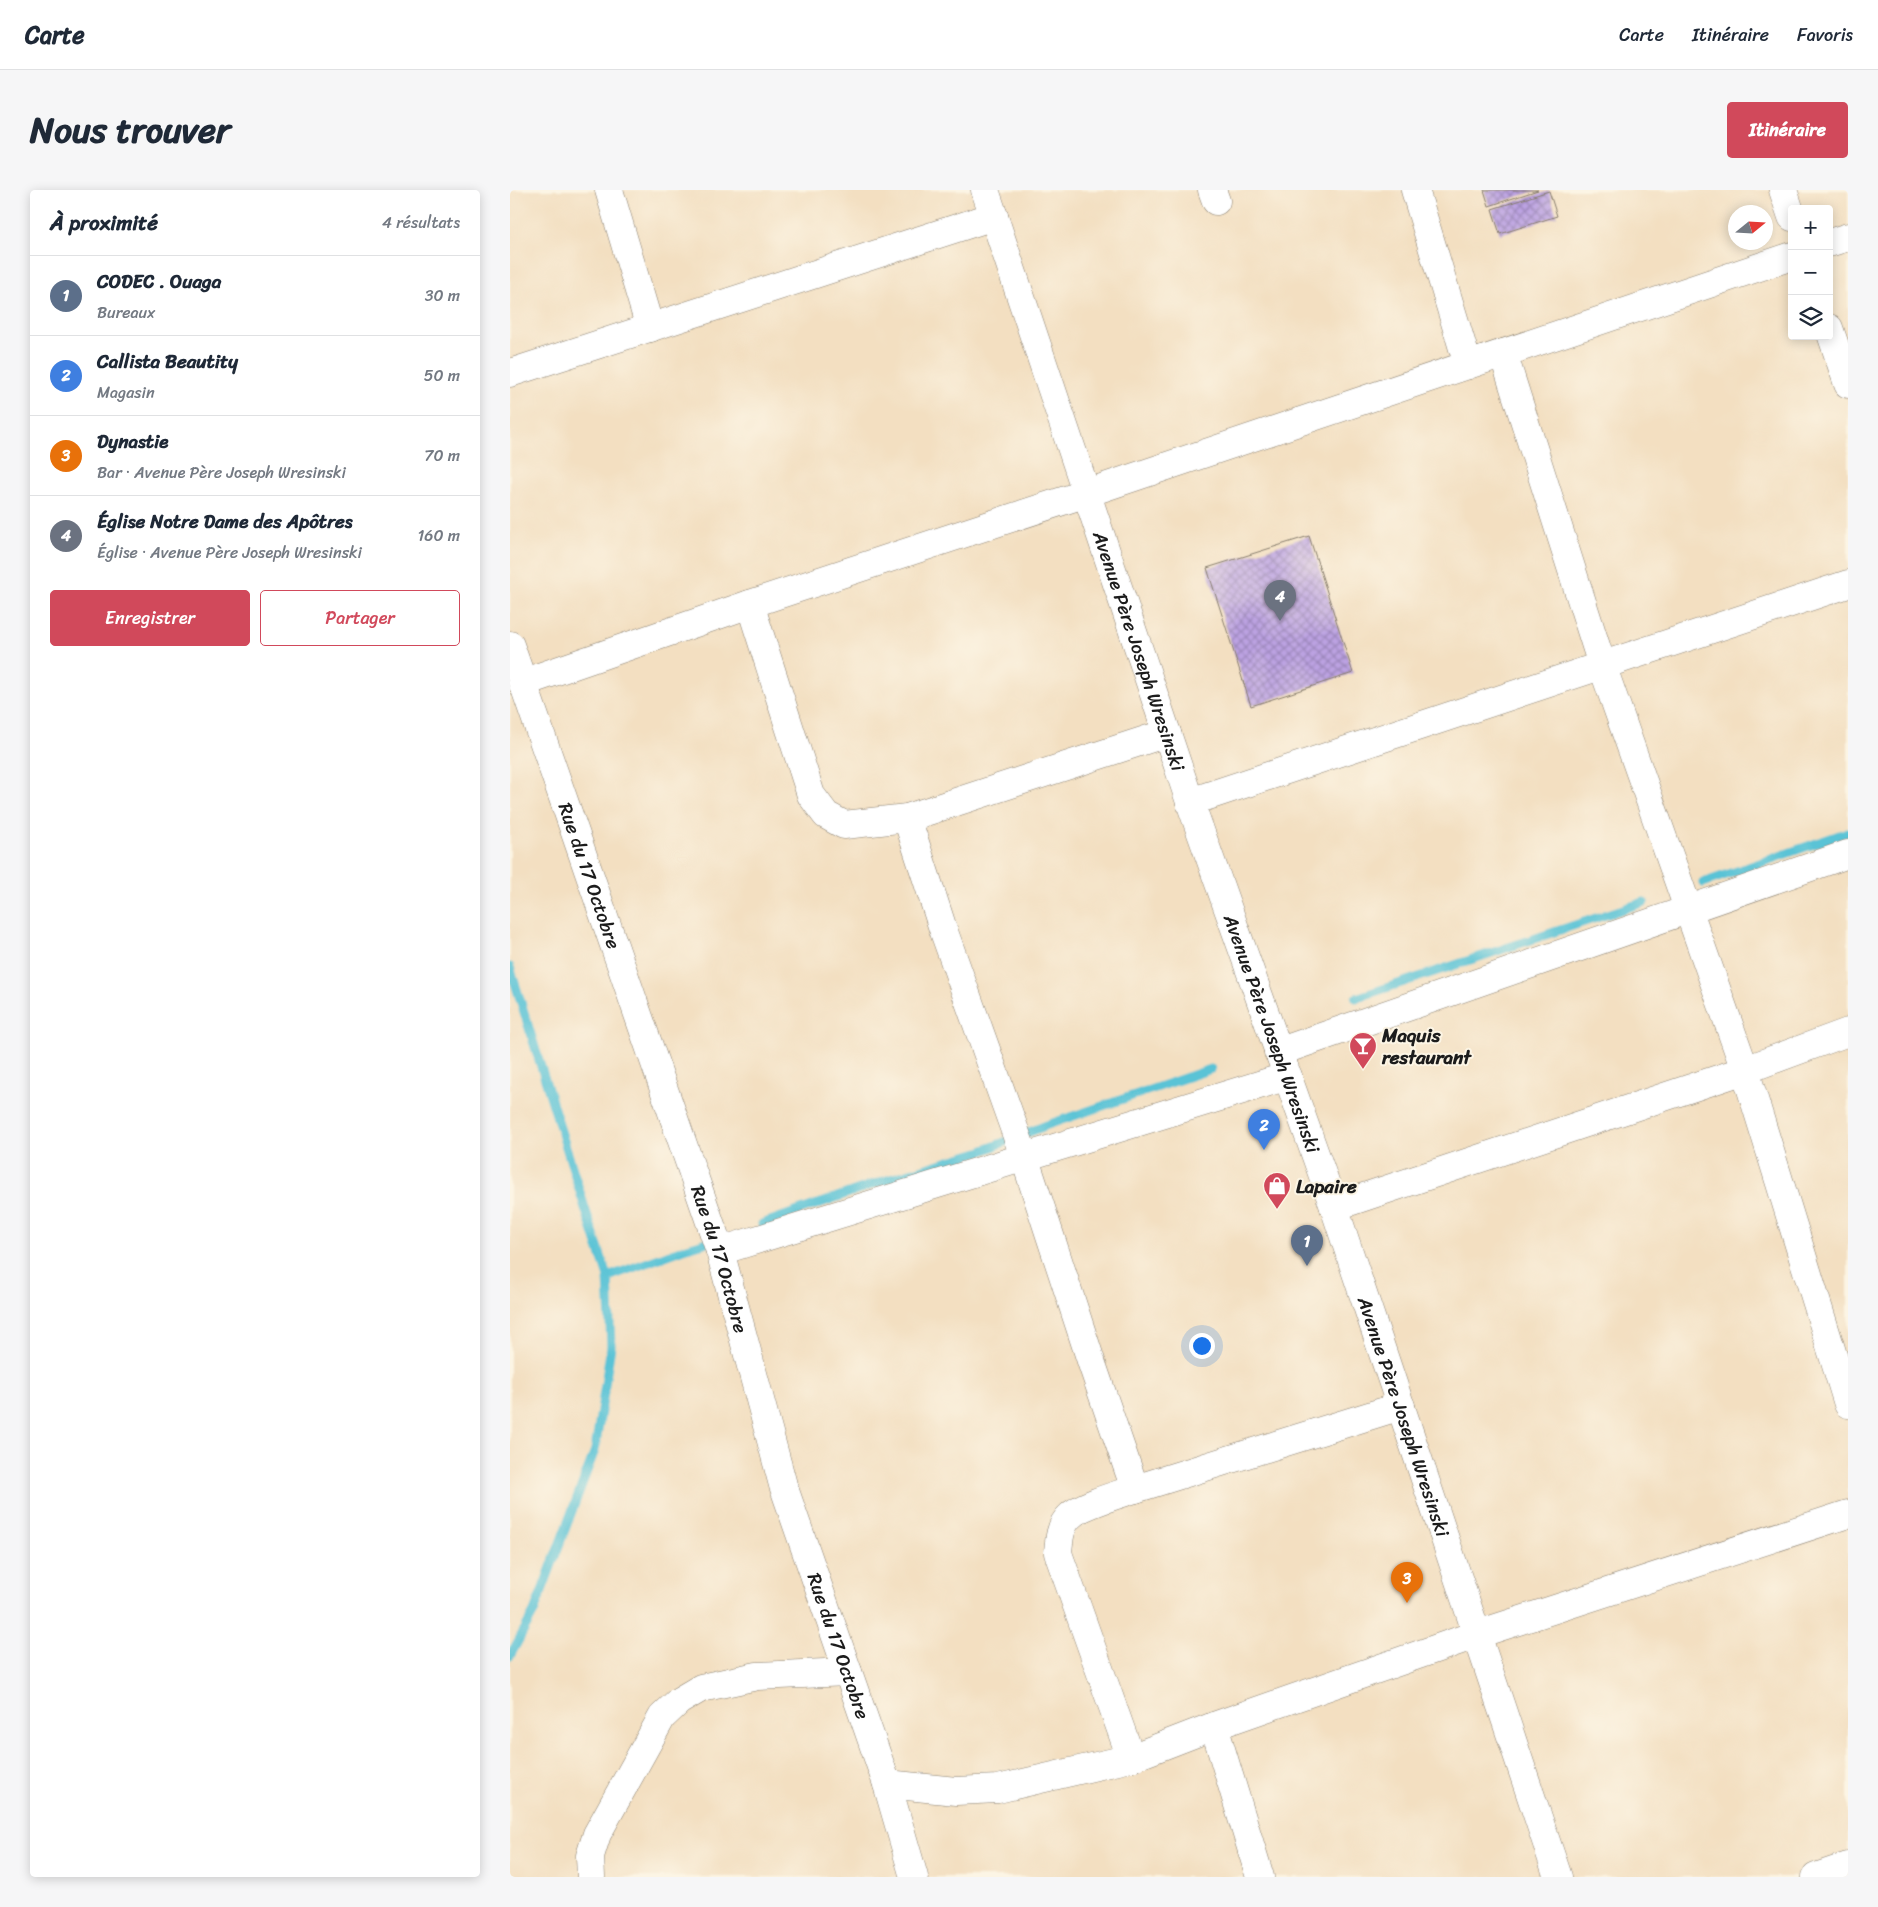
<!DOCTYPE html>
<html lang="fr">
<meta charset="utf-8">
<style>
:root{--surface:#fff;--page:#f6f6f7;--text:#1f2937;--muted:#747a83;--line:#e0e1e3;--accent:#d1495b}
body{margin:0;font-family:Sriracha,sans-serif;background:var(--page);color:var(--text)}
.controls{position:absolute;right:15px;top:15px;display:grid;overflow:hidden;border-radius:5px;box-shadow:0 2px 12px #0003}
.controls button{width:45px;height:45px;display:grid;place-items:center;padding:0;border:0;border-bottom:1px solid var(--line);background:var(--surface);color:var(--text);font:25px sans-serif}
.compass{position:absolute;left:1218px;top:15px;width:45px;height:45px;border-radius:50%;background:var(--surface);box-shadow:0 2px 12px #0003;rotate:72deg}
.you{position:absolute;left:691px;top:1155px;width:18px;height:18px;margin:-12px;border:4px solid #fff;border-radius:50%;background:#1a73e8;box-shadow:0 0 0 8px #1a73e833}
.badge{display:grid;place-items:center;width:32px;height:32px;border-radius:50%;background:var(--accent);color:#fff;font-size:16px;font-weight:700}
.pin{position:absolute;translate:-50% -41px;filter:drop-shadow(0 1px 2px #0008)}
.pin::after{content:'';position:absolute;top:26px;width:18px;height:15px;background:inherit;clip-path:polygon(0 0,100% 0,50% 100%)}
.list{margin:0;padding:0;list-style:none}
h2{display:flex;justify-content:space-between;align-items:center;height:65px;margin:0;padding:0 20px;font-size:21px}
h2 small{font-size:16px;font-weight:400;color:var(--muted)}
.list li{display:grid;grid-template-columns:32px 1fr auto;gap:15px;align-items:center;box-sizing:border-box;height:80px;padding:0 20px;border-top:1px solid var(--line)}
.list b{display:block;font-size:19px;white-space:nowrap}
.list p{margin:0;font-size:16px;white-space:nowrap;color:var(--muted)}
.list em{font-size:16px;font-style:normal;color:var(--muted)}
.actions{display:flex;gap:10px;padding:15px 20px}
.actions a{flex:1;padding:11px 0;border:1px solid var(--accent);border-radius:5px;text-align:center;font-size:18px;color:var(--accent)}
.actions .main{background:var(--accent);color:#fff}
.icon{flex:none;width:28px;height:28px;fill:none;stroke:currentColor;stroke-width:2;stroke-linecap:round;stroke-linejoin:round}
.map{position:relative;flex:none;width:1338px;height:1687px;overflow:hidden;border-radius:5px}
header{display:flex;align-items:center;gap:30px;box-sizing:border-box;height:70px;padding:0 25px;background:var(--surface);border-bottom:1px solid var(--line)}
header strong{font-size:24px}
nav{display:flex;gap:28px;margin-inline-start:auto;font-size:18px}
.intro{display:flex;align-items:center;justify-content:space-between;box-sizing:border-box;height:120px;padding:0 30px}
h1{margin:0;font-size:35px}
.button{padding:12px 22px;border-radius:5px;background:var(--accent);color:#fff;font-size:18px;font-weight:700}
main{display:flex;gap:30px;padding:0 30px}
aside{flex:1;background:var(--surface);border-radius:5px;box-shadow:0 2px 12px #0003}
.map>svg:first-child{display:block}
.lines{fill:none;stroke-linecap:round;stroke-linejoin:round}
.stream{stroke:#5ac3d6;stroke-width:9}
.building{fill:url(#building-cross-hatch)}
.street-casing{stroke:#887e6e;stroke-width:29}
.secondary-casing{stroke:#887e6e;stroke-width:29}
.street{stroke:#fff;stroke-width:28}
.secondary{stroke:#fff;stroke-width:28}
.labels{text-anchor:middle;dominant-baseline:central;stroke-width:4;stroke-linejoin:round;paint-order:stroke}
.street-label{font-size:19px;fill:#1c1c1c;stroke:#fcf5e5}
.poi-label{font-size:19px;font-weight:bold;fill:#1c1c1c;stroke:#fcf5e5;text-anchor:start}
</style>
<header>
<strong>Carte</strong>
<nav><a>Carte</a><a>Itinéraire</a><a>Favoris</a></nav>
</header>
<div class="intro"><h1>Nous trouver</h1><a class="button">Itinéraire</a></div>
<main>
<aside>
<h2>À proximité<small>4 résultats</small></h2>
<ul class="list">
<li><span class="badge" style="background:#5c6f8a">1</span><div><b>CODEC . Ouaga</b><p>Bureaux</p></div><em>30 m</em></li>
<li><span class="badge" style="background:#3f7fe0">2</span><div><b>Callista Beautity</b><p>Magasin</p></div><em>50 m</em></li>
<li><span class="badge" style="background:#e8710a">3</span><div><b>Dynastie</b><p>Bar · Avenue Père Joseph Wresinski</p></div><em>70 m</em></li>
<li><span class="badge" style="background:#6b7280">4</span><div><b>Église Notre Dame des Apôtres</b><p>Église · Avenue Père Joseph Wresinski</p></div><em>160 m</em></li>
</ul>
<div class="actions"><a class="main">Enregistrer</a><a>Partager</a></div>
</aside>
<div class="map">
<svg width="1338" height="1687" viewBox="0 0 1338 1687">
<defs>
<pattern id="building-cross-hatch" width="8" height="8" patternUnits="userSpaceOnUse" patternTransform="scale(1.25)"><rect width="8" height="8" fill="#bca2e2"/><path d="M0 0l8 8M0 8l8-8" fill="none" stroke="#9883b6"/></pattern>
</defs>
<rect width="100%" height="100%" fill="#fcf5e5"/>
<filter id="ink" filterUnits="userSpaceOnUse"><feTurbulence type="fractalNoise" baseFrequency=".02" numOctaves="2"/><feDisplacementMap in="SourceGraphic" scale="10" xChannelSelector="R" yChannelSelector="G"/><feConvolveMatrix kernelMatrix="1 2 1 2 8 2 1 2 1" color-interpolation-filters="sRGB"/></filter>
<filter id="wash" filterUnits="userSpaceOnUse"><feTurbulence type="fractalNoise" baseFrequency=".0096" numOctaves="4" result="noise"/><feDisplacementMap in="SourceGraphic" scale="20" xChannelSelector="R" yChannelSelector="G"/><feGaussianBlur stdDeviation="1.12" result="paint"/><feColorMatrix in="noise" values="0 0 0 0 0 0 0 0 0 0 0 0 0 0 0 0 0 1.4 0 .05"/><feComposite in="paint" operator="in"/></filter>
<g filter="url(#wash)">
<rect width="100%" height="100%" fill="#f3dfc1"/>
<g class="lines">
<path class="stream" d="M1193,693L1338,642
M0,777L75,1018L98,1087L101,1156L85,1260L24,1422L0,1466
M846,808L1134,712
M252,1034L361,995L472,961L537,935L701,879
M98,1087L174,1059L204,1050"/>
</g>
<g id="blocks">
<path class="building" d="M974,0H1028L979,16Z
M1039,1L1047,26L990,44L982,19Z
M799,346L843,483L741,516L697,378Z"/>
</g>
</g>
<g filter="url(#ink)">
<use href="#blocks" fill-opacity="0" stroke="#887e6e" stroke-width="1"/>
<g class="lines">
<defs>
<g id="street">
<path d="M99,0L140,138"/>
<path d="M702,0L706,11"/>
<path d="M905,0L958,175"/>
<path d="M1273,0L1282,27"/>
<path d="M1319,53L1338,47"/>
<path d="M1319,138L1338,194"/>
<path d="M993,163L1092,475L1235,880L1338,1214"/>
<path d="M0,183L484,26"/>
<path d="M240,414L301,605L316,625L334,635L397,628L657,543"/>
<path id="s1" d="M0,455L210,1061L273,1295L377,1594L404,1687"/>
<path d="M12,493L240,414L577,303L1282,66"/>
<path d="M680,612L1338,394"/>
<path d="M397,628L433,739L514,966L582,1174L625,1299"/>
<path d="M768,862L1338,664"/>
<path d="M824,1017L1235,880L1338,842"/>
<path d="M210,1061L778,886"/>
<path d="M704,1536L750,1687"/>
<path d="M621,1568L548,1363C549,1350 550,1335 560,1326C571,1315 610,1304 625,1299L891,1216"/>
<path d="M377,1594L446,1601L488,1599L621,1568L704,1536L968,1444L1338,1324"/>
<path d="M81,1687L80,1666L87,1644L152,1527L169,1511L191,1498L247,1486L338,1482"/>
<path d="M1306,1687L1338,1676"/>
</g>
<g id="secondary">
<path id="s2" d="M475,0L680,612L824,1017L1048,1687"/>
</g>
</defs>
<use href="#street" class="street-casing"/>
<use href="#secondary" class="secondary-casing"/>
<use href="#street" class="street"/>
<use href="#secondary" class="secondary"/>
</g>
</g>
<defs>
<symbol id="bar-pin" viewBox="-11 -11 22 30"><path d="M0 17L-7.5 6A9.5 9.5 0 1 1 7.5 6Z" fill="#d1495b" stroke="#fcf5e5"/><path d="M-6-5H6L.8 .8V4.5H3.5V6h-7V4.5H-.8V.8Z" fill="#fff"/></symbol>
<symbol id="shop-pin" viewBox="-11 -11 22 30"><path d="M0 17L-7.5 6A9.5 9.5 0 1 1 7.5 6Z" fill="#d1495b" stroke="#fcf5e5"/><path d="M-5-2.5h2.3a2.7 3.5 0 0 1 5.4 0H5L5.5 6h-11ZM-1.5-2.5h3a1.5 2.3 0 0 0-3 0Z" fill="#fff"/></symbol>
</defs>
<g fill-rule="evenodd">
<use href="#bar-pin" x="837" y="840" width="32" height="43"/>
<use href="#shop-pin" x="751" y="980" width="32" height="43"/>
</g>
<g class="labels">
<g class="street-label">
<text stroke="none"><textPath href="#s2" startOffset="486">Avenue Père Joseph Wresinski</textPath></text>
<text stroke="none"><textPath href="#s1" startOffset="244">Rue du 17 Octobre</textPath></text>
<text stroke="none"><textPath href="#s2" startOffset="891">Avenue Père Joseph Wresinski</textPath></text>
<text stroke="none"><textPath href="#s1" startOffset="649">Rue du 17 Octobre</textPath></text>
<text stroke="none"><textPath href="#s2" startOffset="1296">Avenue Père Joseph Wresinski</textPath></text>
<text stroke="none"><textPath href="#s1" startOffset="1054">Rue du 17 Octobre</textPath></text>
</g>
<g class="poi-label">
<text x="872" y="845">Maquis<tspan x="872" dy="22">restaurant</tspan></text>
<text x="786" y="996">Lapaire</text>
</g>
</g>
</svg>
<div class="controls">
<button>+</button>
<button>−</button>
<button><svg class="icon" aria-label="layers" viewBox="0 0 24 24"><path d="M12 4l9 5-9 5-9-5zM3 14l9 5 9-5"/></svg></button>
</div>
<svg class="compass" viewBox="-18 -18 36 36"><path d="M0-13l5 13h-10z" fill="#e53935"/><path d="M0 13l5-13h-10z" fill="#747a83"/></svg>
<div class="you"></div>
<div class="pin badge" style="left:797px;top:1076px;background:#5c6f8a">1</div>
<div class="pin badge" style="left:754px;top:960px;background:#3f7fe0">2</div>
<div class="pin badge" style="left:897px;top:1413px;background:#e8710a">3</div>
<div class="pin badge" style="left:770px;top:431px;background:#6b7280">4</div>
</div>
</main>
